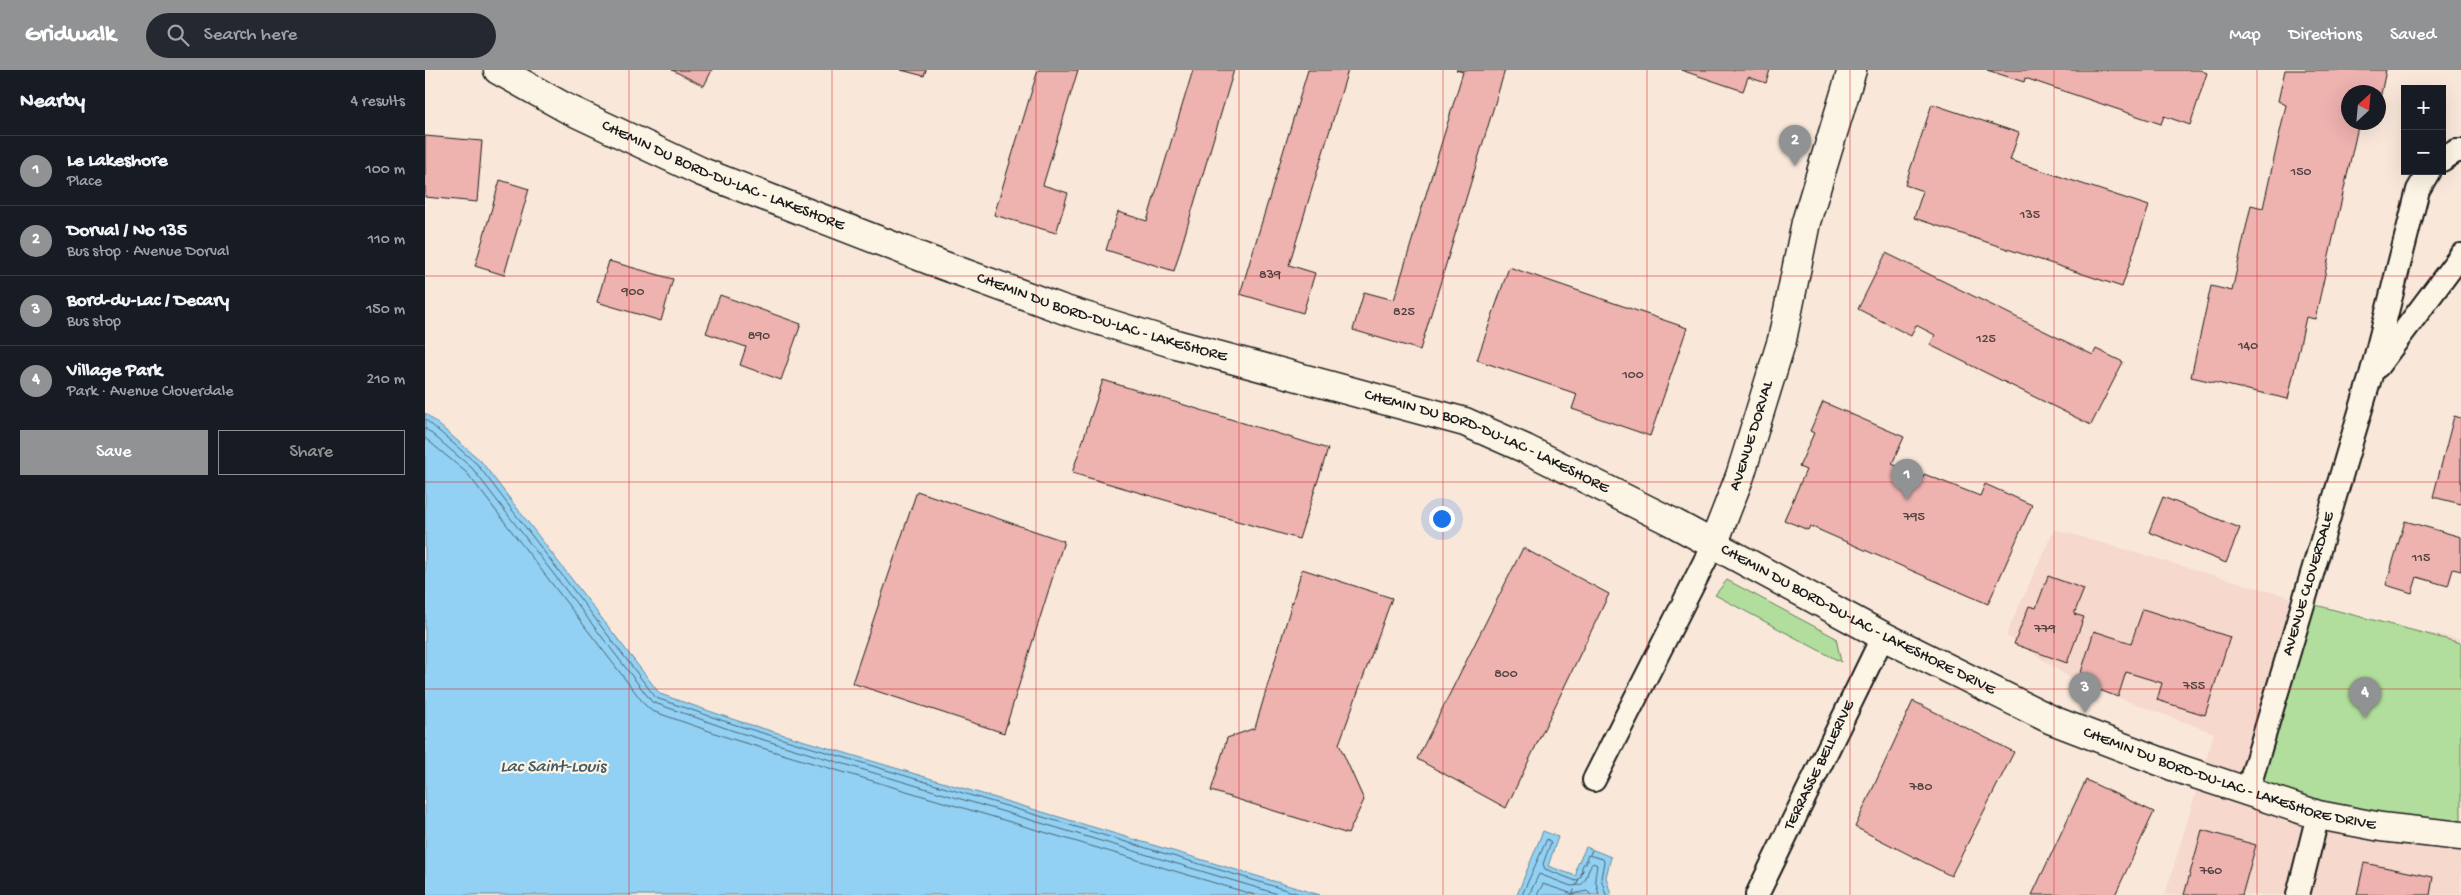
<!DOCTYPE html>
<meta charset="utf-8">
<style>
:root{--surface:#171b24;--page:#242831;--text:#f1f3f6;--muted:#9ea1a6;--line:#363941;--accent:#919294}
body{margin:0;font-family:"Gochi Hand",sans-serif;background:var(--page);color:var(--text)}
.controls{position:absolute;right:15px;top:15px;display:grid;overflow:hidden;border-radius:0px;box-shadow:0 5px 20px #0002}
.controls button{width:45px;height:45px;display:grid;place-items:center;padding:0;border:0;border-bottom:1px solid var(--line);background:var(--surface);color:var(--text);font:25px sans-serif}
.compass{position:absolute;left:1916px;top:15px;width:45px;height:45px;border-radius:50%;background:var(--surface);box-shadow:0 5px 20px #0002;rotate:26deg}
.you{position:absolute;left:1016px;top:448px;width:18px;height:18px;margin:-12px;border:4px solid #fff;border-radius:50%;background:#1a73e8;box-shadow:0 0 0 8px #1a73e833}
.badge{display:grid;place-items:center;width:32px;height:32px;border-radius:50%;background:var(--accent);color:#fff;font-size:16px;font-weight:700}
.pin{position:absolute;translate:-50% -41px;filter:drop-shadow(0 1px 2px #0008)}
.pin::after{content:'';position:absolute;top:26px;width:18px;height:15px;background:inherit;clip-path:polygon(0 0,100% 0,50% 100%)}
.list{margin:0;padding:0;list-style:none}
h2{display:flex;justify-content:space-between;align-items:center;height:65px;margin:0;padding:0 20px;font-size:21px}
h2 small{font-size:16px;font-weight:400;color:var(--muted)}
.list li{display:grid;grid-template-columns:32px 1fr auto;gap:15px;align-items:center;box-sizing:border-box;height:70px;padding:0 20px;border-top:1px solid var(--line)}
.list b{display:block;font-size:19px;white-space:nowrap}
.list p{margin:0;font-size:16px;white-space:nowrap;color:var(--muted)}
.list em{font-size:16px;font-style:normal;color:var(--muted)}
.actions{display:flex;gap:10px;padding:15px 20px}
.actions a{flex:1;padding:11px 0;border:1px solid var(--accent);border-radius:0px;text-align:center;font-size:18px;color:var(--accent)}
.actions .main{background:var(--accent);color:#fff}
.icon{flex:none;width:28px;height:28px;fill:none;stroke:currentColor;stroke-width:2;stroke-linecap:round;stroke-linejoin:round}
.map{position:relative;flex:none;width:2036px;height:825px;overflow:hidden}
header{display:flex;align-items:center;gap:30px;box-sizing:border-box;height:70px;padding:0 25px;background:var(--accent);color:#fff}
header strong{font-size:24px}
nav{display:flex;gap:28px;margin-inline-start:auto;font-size:18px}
.search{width:350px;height:45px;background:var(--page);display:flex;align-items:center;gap:12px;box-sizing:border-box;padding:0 18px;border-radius:28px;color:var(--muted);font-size:19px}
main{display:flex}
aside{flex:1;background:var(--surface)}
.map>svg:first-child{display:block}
.built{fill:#f6d8cd}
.green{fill:#b1de9c;stroke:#667d5c}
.water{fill:#92d1f3;stroke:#63899d}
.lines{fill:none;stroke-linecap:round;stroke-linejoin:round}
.shore{stroke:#4b6472;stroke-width:1}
.ferry{stroke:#455b67;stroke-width:1;stroke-dasharray:6 5;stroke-linecap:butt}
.building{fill:#eeb2af;stroke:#1c1c1c}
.street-casing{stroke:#1c1c1c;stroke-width:26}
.secondary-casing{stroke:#1c1c1c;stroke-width:31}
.street{stroke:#fcf5e5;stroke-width:22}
.secondary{stroke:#fcf5e5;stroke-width:28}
.grid{fill:none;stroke:#d62828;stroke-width:1;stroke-opacity:0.55}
.labels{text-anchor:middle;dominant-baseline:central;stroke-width:4.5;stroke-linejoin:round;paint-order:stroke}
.number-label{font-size:14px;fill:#504241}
.street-label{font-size:16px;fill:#1c1c1c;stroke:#fcf5e5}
.water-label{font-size:18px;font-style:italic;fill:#455b67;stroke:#fcf5e5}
</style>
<header>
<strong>Gridwalk</strong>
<div class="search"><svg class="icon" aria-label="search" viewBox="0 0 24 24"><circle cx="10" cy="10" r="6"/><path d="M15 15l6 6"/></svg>Search here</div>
<nav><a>Map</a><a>Directions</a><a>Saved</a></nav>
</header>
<main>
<aside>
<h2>Nearby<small>4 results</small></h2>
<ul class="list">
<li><span class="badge">1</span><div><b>Le Lakeshore</b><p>Place</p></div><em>100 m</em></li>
<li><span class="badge">2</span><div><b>Dorval / No 135</b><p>Bus stop · Avenue Dorval</p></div><em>110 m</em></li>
<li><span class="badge">3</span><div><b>Bord-du-Lac / Decary</b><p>Bus stop</p></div><em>150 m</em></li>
<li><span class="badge">4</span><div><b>Village Park</b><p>Park · Avenue Cloverdale</p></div><em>210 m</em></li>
</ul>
<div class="actions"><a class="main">Save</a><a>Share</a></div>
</aside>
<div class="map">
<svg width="2036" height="825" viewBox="0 0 2036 825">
<rect width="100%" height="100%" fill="#f9e8da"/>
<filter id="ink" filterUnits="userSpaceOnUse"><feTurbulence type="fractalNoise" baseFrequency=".02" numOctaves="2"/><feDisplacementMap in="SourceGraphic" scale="10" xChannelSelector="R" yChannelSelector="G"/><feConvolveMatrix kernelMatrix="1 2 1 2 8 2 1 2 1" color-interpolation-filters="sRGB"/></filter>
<g filter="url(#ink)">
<path class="built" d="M1629,459L1965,556L2036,569V825H1740L1789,663L1651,612L1581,565Z"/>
<path class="green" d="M1302,510L1411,568L1416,592L1290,525Z
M1879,532L2036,573V753L2033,766L1822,723Z"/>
<path class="water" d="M0,343L55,390L235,624L313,651L895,825H0Z
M1118,761L1133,767L1123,796L1151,806L1152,796L1161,777L1186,787L1181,807L1186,825H1092Z"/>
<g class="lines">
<path class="shore" d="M0,349L52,394L231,628L311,655L878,825
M0,358L47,398L227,632L309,661L856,825
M0,368L42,403L220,635L227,641L307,669L830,825
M1097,825L1122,769L1126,772L1118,794L1120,799L1151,811L1156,807L1157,797L1163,785L1178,789L1179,792L1176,808L1181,825
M1104,825L1114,804L1146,816L1156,815C1164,809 1161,799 1168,793L1172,795L1170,808L1174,825
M1112,825L1118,814L1148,824L1162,821L1166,825"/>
<path class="ferry" d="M1147,825L1167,780"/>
</g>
<path class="building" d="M247,0H287L279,16Z
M476,0H501L499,6Z
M613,0H653L618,115L643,123L631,163L569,145Z
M768,0H809L749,201L681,180L693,142L722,151Z
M883,0H923L864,195L890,203L878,243L815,224Z
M1031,0H1080L995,280L928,260L939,222L969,230L1038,2Z
M1256,0H1345L1341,13L1323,7L1318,21Z
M1562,0H1775L1782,3L1765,55L1739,46L1736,54L1600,8L1599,12Z
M1860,0H1961L1954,34V22H1924V52H1934L1890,249L1881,247L1863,329L1766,307L1786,216L1807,221L1826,135L1838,138L1861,35L1853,31Z
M1507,34L1594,63L1585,90L1724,136L1697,217L1489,148L1498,121L1480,115Z
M0,66L57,71L52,132L0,127Z
M75,110L104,119L79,205L50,196Z
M1461,183L1668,285L1671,279L1698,292L1666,355L1505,275L1510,265L1491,255L1486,266L1433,239Z
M184,191L248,209L236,251L172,232Z
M1084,197L1262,258L1225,366L1147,339L1152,324L1052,290Z
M295,225L376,254L356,310L315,295L321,277L281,263Z
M678,310L903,379L874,469L647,403Z
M1398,332L1479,367L1467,394L1498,407L1499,404L1555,426L1560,414L1607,435L1563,534L1385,456L1383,460L1359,450L1381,400L1374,397L1389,363L1385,361Z
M2029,346L2036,348V434L2008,427Z
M492,421L639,471L579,663L427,613Z
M1738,427L1815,458L1801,493L1724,462Z
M1980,451L2036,467V501L2028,499L2023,516L1992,507L1987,523L1961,515Z
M1098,478L1184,524L1081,738L992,689Z
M877,499L967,528L914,674L939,730L923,764L786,721L802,668L830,658Z
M1623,506L1659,519L1649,544L1659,547L1642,593L1589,574L1604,536L1611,538Z
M1718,539L1805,567L1780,645L1732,630L1737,613L1701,602L1693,627L1653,612L1669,561L1706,573Z
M1488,631L1589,682L1526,806L1430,757Z
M1661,710L1729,742L1690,825H1607Z
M1777,760L1831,775L1817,825H1759Z
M1939,793L2008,807L2005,825H1932Z"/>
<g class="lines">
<defs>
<g id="street">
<path d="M2017,90L2031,81H2036"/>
<path d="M1953,296L2036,185"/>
<path d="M1169,710L1288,475"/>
<path id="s1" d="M1822,723L1946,305L1993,120L2004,101"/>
<path id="s2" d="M1332,825L1458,566"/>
<path d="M1873,825L1893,745"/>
</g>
<g id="secondary">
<path id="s3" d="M73,0L141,38L277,102L517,195L640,240L747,273L1040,352L1101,379L1245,451L1458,566L1627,650L1755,699L1893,745L1956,757L2036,766"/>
<path id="s4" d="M1288,475L1315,406L1357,270L1381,152L1427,0"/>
</g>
</defs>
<use href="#street" class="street-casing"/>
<use href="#secondary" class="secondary-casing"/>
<use href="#street" class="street"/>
<use href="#secondary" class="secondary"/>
</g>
</g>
<path class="grid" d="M204,0V825M407,0V825M611,0V825M814,0V825M1018,0V825M1222,0V825M1425,0V825M1629,0V825M1832,0V825M0,206H2036M0,412H2036M0,619H2036"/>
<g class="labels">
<g class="number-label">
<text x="1876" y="102">150</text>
<text x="1605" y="145">135</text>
<text x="845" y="205">839</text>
<text x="208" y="222">900</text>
<text x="979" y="242">825</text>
<text x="334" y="266">890</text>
<text x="1561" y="269">125</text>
<text x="1823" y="276">140</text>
<text x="1208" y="305">100</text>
<text x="1489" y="447">795</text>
<text x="1996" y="488">115</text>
<text x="1620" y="559">779</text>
<text x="1081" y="604">800</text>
<text x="1769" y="616">755</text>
<text x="1496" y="717">780</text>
<text x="1786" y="801">760</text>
</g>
<g class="street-label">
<text stroke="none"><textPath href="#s3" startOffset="249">CHEMIN DU BORD-DU-LAC - LAKESHORE</textPath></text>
<text stroke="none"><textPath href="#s3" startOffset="654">CHEMIN DU BORD-DU-LAC - LAKESHORE</textPath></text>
<text stroke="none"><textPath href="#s4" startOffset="116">AVENUE DORVAL</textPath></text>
<text stroke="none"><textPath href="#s3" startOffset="1059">CHEMIN DU BORD-DU-LAC - LAKESHORE</textPath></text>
<text stroke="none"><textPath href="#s1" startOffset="218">AVENUE CLOVERDALE</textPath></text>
<text stroke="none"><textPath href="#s3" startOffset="1472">CHEMIN DU BORD-DU-LAC - LAKESHORE DRIVE</textPath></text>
<text stroke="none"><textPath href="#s2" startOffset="144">TERRASSE BELLERIVE</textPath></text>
<text stroke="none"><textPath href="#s3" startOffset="1878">CHEMIN DU BORD-DU-LAC - LAKESHORE DRIVE</textPath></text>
</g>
<g class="water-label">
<text x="128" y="697">Lac Saint-Louis</text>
</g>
</g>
</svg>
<div class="controls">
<button>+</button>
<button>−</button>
</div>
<svg class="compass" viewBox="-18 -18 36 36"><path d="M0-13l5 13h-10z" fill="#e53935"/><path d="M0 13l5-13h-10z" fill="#9ea1a6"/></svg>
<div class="you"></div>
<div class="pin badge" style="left:1482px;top:430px">1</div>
<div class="pin badge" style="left:1370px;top:96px">2</div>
<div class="pin badge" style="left:1660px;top:643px">3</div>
<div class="pin badge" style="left:1940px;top:648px">4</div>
</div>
</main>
